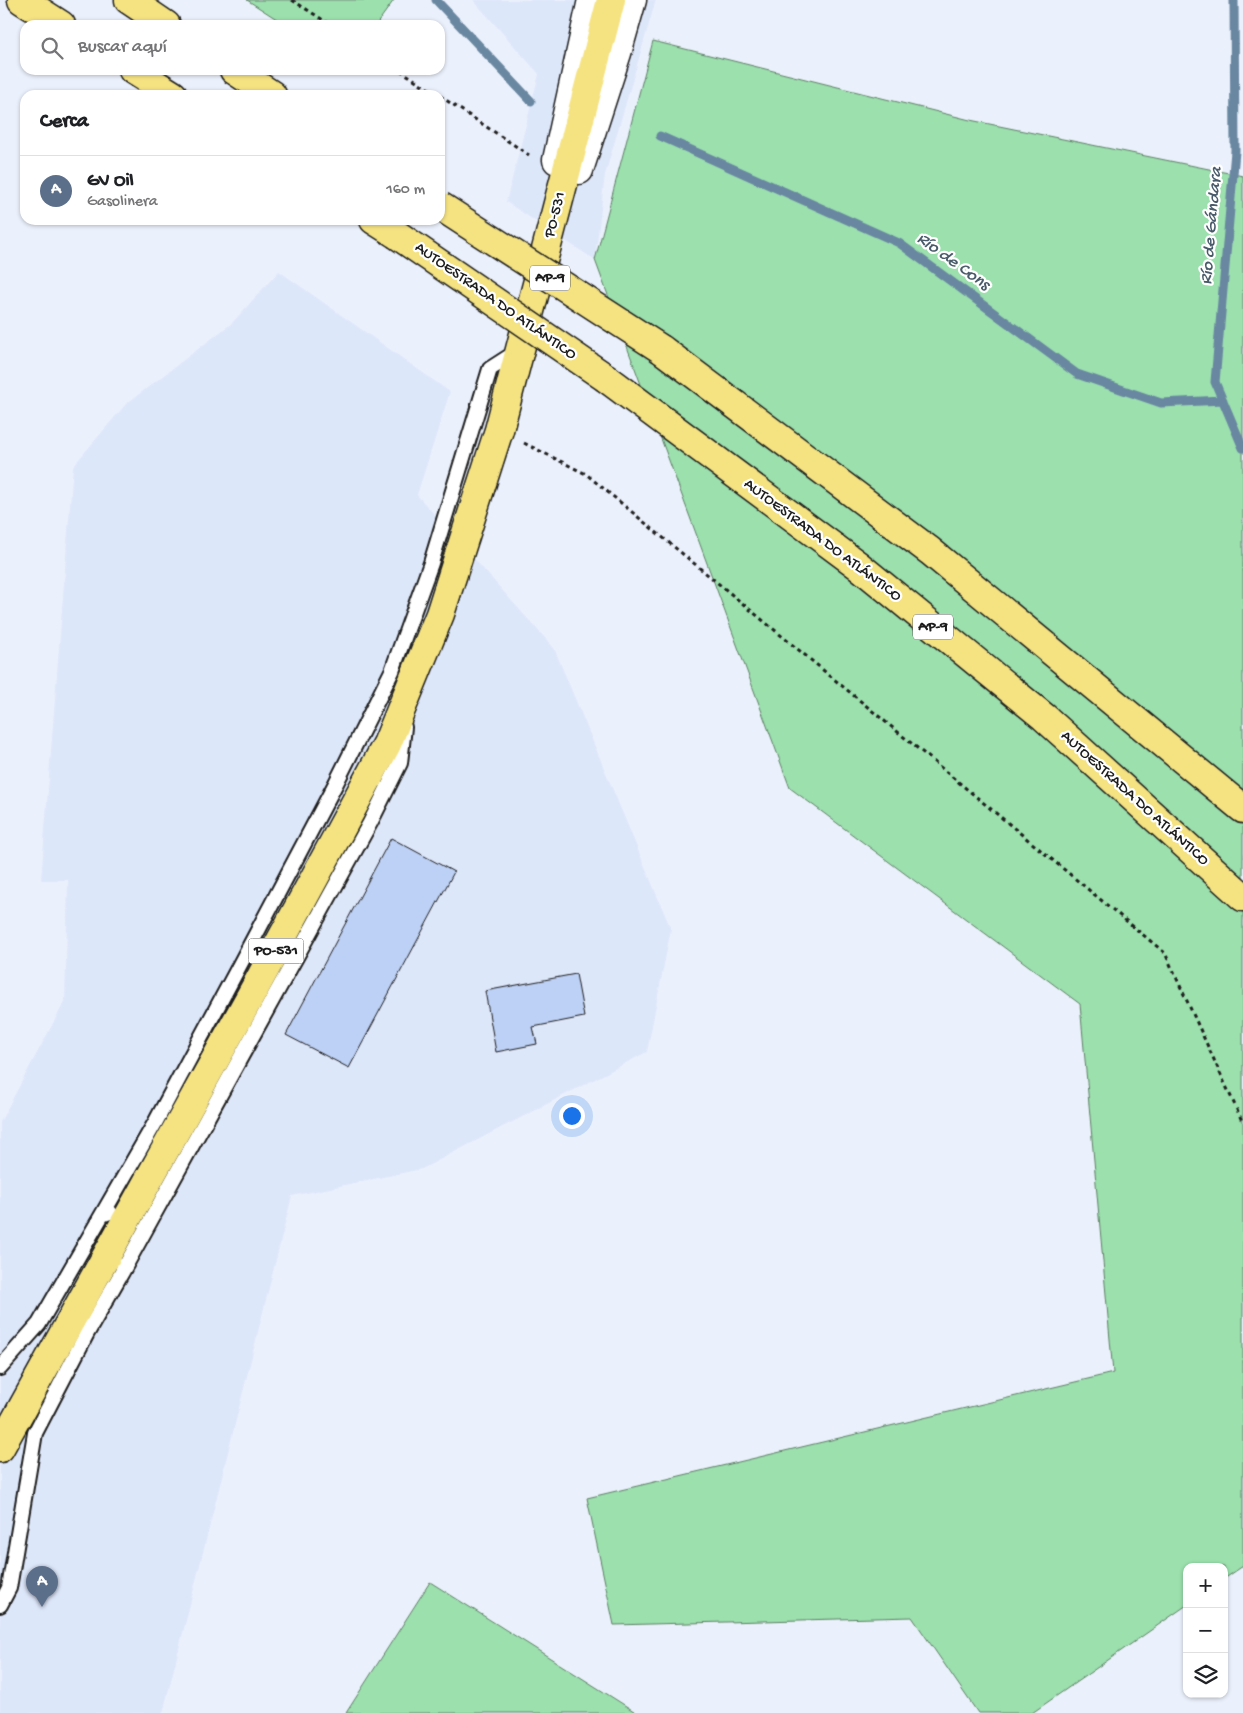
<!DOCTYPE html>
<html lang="es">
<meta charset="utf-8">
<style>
:root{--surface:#fff;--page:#f6f6f6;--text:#202124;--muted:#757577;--line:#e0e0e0;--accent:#1f6fb2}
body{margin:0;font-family:"Gochi Hand",sans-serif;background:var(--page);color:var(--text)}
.controls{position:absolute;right:15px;bottom:15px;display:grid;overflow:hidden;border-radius:10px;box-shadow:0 1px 4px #0004}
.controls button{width:45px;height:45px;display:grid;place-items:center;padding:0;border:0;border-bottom:1px solid var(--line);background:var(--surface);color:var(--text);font:25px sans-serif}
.you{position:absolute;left:571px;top:1115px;width:18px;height:18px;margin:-12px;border:4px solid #fff;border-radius:50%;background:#1a73e8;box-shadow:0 0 0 8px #1a73e833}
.badge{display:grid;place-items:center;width:32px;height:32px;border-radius:50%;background:var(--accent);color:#fff;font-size:16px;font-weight:700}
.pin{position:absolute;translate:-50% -41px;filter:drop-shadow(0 1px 2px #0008)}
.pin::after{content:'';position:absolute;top:26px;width:18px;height:15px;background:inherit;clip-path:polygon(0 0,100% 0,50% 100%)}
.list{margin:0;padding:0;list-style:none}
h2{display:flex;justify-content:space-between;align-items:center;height:65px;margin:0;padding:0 20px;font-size:21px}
h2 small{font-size:16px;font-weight:400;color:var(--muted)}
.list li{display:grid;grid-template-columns:32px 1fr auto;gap:15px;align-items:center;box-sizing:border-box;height:70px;padding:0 20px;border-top:1px solid var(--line)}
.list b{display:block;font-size:19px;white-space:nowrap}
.list p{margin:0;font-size:16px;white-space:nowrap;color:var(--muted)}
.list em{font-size:16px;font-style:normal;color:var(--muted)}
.icon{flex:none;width:28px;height:28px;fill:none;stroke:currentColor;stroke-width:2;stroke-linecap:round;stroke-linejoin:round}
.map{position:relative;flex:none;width:1243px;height:1713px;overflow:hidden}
.search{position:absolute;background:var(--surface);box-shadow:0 1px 4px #0004;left:20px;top:20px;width:425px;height:55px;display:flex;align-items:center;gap:12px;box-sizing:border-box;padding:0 18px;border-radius:15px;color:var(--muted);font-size:19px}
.panel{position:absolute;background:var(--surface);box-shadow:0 1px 4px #0004;left:20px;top:90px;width:425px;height:135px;border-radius:15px}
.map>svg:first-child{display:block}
.built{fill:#dde7fa}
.green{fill:#9be0ad;stroke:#5c7e64}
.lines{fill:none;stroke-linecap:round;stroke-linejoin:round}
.stream{stroke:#6987a1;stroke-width:9}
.building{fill:#bdd1f6;stroke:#1c1c1c}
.lane-casing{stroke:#1c1c1c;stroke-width:18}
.street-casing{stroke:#1c1c1c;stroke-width:31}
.primary-casing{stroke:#1c1c1c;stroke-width:31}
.highway-casing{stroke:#1c1c1c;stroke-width:31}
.path{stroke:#1c1c1c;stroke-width:3;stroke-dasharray:4 4;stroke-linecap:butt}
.lane{stroke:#fff;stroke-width:14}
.street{stroke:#fff;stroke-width:28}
.primary{stroke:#f5e382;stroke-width:28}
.highway{stroke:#f5e382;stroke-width:28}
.highway-bridge-casing{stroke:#1c1c1c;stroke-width:31;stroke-linecap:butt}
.highway-bridge{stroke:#f5e382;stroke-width:28}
.labels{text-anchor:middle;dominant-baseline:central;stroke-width:4.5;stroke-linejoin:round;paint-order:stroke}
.shield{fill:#fff;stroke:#606060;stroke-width:1}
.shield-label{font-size:15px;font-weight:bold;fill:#1c1c1c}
.street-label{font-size:16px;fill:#1c1c1c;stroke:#fff}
.water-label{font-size:18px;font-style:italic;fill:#495b6a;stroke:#fff}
</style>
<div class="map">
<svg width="1243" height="1713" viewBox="0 0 1243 1713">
<rect width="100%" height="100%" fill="#ebf1fc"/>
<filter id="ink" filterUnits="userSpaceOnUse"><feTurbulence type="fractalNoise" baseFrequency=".02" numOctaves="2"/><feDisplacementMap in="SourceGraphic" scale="10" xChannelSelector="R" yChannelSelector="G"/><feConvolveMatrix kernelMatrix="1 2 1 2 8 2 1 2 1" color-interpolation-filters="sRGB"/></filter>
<g filter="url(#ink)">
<path class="built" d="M473,0H656L605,175L595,260L506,202L539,74Z
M279,271L450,392L417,495L554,648L671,929L647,1052L422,1169L292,1196L163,1713H0V1122L65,1001L68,880H41L73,466L126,404L232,323Z"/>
<path class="green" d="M247,0H394L376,25H286Z
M653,41L970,120L1243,176V1566L1224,1579V1567H1187V1605L1032,1713H978L912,1617L614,1625L587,1498L1113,1373L1080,1004L790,788L595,260Z
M430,1582L637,1713H346Z"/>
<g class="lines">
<path class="stream" d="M436,0L531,101
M1234,0L1235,151L1215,382L1243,448
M660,136L899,243L1077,374L1161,403L1223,400"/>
</g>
<path class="building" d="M391,838L454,872L349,1068L286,1035Z
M576,974L584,1017L533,1027L537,1044L496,1052L485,991Z"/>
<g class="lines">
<defs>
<path id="lane" d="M102,1215L155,1123L236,972L336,783L392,671L431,563L490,369L518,351
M122,1272L370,823L400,763L404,727
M0,1368L39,1324L102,1215L110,1212
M0,1605L9,1588L35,1433L87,1333L122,1272L124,1265"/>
<path id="street" d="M557,160L592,0
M579,170L617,53L632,0"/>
<path id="primary" d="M0,1448L256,986L387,744L440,614L499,430L611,0"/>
<path id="highway" d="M22,0L61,25
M129,0L166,25
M133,70L173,95
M234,70L272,95
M374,220L396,234
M661,349L930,551L1243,809
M606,378L859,566L1044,717L1243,897"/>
</defs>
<use href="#lane" class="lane-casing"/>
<use href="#street" class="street-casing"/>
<use href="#primary" class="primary-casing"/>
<use href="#highway" class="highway-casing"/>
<path class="path" d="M292,0L331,25
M400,70L438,95
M440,96L529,155
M524,443L586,474L1165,953L1243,1123"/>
<use href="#lane" class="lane"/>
<use href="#street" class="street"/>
<use href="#primary" class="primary"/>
<use href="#highway" class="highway"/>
<defs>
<path id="highway-bridge" d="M440,206L661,349
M396,234L606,378"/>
</defs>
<use href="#highway-bridge" class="highway-bridge-casing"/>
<use href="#highway-bridge" class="highway-bridge"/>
</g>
</g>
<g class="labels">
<g class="shield">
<rect x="530" y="265.5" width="40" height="25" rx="4"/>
<rect x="913" y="614.5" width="40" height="25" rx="4"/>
<rect x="248.5" y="938.5" width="55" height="25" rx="4"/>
</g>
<g class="shield-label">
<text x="550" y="278">AP-9</text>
<text x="933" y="627">AP-9</text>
<text x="276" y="951">PO-531</text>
</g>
<g class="street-label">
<text transform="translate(556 215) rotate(-75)">PO-531</text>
<text transform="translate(495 302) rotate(35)">AUTOESTRADA DO ATLÁNTICO</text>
<text transform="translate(822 541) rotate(37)">AUTOESTRADA DO ATLÁNTICO</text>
<text transform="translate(1134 799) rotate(42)">AUTOESTRADA DO ATLÁNTICO</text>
</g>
<g class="water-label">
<text transform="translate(1212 226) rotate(-85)">Río de Gándara</text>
<text transform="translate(953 262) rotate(36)">Río de Cons</text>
</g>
</g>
</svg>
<div class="controls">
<button>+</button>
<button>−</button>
<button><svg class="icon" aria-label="layers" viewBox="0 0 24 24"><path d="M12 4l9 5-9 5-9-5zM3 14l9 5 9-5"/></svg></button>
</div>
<div class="you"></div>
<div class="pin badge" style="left:42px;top:1607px;background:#5c6f8a">A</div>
<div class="search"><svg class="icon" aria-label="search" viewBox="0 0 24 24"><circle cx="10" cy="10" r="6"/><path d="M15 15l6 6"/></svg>Buscar aquí</div>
<section class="panel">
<h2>Cerca<small></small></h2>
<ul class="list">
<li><span class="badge" style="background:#5c6f8a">A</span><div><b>GV Oil</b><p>Gasolinera</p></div><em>160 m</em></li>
</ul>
</section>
</div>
